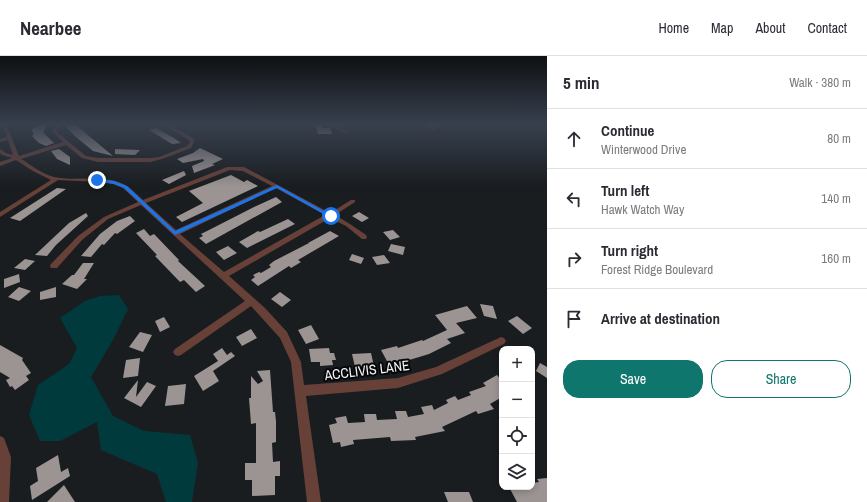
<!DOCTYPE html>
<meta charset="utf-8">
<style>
:root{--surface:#fff;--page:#f2f2f3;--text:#2b2b33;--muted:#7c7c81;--line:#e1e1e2;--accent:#0f766e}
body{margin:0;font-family:"Archivo Narrow",sans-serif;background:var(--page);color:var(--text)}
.controls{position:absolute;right:12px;bottom:12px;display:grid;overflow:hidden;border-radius:8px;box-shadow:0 2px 6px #0003}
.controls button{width:36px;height:36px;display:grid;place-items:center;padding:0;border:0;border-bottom:1px solid var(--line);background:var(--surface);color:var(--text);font:20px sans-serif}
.stop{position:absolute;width:12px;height:12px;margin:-9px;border:3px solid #1a73e8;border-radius:50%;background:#fff}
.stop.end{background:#1a73e8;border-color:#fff;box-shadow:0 1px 4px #0008}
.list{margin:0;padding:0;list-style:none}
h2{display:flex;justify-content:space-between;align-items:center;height:52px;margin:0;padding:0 16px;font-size:17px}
h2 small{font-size:13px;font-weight:400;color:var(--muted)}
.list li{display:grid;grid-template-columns:26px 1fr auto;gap:12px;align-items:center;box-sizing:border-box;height:60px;padding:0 16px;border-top:1px solid var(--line)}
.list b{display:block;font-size:15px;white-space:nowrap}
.list p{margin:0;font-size:13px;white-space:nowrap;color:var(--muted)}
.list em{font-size:13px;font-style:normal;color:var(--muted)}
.actions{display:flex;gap:8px;padding:12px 16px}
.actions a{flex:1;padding:9px 0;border:1px solid var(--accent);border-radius:16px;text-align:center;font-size:14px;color:var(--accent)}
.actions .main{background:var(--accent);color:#fff}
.icon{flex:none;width:22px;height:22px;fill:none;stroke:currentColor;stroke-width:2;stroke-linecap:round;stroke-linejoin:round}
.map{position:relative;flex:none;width:547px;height:446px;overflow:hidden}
header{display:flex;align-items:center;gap:24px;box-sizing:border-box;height:56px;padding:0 20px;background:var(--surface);border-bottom:1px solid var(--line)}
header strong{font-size:19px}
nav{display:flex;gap:22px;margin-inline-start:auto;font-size:14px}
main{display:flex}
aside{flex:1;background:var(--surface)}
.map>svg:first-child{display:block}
.water{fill:#003a3d}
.building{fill:#9b9493}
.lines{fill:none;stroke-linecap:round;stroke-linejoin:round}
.service{stroke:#674038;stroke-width:2.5}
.minor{fill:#674038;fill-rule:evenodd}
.route{fill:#1a73e8}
.labels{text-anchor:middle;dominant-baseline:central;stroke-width:4;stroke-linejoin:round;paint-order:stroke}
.near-street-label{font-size:14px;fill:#f1f3f5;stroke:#060708}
</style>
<header>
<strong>Nearbee</strong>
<nav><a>Home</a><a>Map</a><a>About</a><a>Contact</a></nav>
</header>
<main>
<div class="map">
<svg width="547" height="446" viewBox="0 0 547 446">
<rect width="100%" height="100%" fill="#191d20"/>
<path class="water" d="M119,239L128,253L113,284L91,321L113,360L144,375L190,379L198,407L192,446H166L157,418L101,394L97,366L60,385H40L29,359L38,329L69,308L77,292L60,262L85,245L100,240Z"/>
<path class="building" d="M41,68H48L43,76L54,87L46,90L39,87L32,80L34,78L31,74Z
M315,68H321L322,72H330L332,78H318Z
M64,69H76L113,100L93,95L76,81Z
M156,72L174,82L181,87L172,88L149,74Z
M200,92L223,103L212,108L215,109L194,117L192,110L204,105L203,103L183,107L177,103L193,97Z
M59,93L70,101V109L57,103L51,95Z
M115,93L140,94L135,99L115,98Z
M184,115L186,119L169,128L162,124Z
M231,119L244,126L247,124L258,130L182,166L176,161L203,147L189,135Z
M57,132L66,133L20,165L10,162Z
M276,141L282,146L206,188L199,182L203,180L201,178L209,174L254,151Z
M359,156L369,162L362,166L352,160Z
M86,157L88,160L56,189L47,200L35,199L69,167Z
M130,160L135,165L117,178L115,177L104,189L102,188L91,201L81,200L100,178L117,165Z
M288,163L295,168L247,192L239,186L258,175L260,176Z
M144,173L150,180L154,178L179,204L178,205L205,230L196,236L184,224L180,226L155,200L157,199L136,177Z
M393,174L400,181L390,184L383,176Z
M330,175L339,180L298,204L301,206L291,212L289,210L258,230L251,224L255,221L253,219L259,216L261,217L271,211L269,209L274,205L309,187H308Z
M391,188L405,191L403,199L388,195Z
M228,190L237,197L224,204L216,196Z
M352,198L364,202L361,208L349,204Z
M384,199L390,207L377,209L372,201Z
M25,203L35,205L25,214L14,212Z
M83,207H94L84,223H87L77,233L62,228L72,219H74Z
M19,218L20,226L4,232V223Z
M19,231L31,235L19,245L8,241Z
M56,231V241L40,244V236Z
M280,236L291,244L282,251L271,243Z
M480,248L493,250L497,263L484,260Z
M467,250L477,262L456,267L465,277L447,283L451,287L429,298L406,305L408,307L398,310L396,305L388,307L381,294L397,290L398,292L422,284L423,285L447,274L435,259Z
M517,260L532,272L523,278L508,265Z
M164,261L170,271L160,276L155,265Z
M311,269L319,283L306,288L298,274Z
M251,273L257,282L242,290L236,281Z
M140,276L152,279L143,296L129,291Z
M0,289L23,302L22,304L31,317L26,320L29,324L15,334L12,330L10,331L6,324L10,322L0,316Z
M222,292L227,299L231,296L235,300L213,315L219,325L203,335L194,320L218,305L213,298Z
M329,292L330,297H334L336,304H332L333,309L320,310V306H311L309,293Z
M371,297L374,310L355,311L352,298Z
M140,302L138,320L123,322L126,304Z
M540,307L547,311V322L536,315Z
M270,314L273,356H275L276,365V386L272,387L273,406L280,405V420H275V439L252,440V424H245V407H256V367L251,368L249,342H251V320L258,328L263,325L257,315Z
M497,319L502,325V341L490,348L494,353L478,358L476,355L442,371L445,375L415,381L416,384L391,385L390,381L353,384L354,388L341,391L340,386L333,387L329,369L337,367L335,362L346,360L348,367L365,366L364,358H376L377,364L397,363L395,355H406L408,361L424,358L421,351L432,349L434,354L448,347L446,344L455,340L458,344L471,339L469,336L486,330L483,327Z
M138,324L136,341L147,326L156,330L141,351L124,342Z
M186,328L184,348L165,350L168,330Z
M58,399L61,416L68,412L70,420L32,444L30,430L38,425L36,412Z
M547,422V446H517L509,431H532V427L539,426L537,423Z
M64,429L75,446H47Z
M444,436H469L473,446H448Z"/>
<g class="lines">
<path class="service" d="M328,68L347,76"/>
<path class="minor" d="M2,68H6L19,100L63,86L52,75C54,69 57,68 63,68L57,73L56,75L58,77L86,100L98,102H150L159,101L187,90L190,86L189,84L162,68H168L193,82L194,86L191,92L162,103L150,106H98L82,102L66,89L21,103C31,109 42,118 54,121C77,126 105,117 127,130C132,133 138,140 143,144L227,111H244L330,157L351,144H355V146L335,159L350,168L366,179L367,181L366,183H362L346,170L330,162L229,220L265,252L287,276L301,306L304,329L398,322L436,311L501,281L504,282L506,285L504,288L442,318L398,332L306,340L321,446H307L291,306L280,282L251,250L181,299L178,300L175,299L173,296L175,293L245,245L141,149L108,163L82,184L57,212H51L50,210L51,208L78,180L104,161L138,146L123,132L113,128L101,126L58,124L0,161V156L51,124L33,115L16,104L0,110V106L12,102L2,99L0,97V93L6,97L13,99L8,84L0,86V83L7,81ZM230,114L243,115L272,130L176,174L146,147ZM276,132L325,159L224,216L180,178Z
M425,68H430L437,73L433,74Z
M0,380L4,382L11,401L9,446H0Z"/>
</g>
<linearGradient id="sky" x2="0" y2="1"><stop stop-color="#0e1012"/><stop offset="0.52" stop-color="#38404e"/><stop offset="1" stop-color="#38404e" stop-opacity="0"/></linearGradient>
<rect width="547" height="131" fill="url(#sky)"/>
<path class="route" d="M97,123L114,125L127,130L175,175L277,129L333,160L329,161L277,132L175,179L124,132L114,128L95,125Z"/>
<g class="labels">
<g class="near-street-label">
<text transform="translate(367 314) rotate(-7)">ACCLIVIS LANE</text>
</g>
</g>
</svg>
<div class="controls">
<button>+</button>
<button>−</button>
<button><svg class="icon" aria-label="locate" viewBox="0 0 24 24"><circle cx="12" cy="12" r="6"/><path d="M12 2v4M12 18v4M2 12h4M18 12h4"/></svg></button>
<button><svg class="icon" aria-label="layers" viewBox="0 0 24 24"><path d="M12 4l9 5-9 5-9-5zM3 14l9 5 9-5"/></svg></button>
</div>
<div class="stop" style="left:331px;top:160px"></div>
<div class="stop end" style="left:97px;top:124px"></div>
</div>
<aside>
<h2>5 min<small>Walk · 380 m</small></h2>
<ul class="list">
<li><svg class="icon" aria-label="ahead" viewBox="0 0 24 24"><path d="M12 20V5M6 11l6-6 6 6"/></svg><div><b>Continue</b><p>Winterwood Drive</p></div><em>80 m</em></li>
<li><svg class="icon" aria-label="left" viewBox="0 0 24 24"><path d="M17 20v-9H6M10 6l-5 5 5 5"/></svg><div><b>Turn left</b><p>Hawk Watch Way</p></div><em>140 m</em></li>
<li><svg class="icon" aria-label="right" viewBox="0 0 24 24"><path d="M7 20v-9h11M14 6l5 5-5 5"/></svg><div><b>Turn right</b><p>Forest Ridge Boulevard</p></div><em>160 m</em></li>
<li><svg class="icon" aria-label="arrive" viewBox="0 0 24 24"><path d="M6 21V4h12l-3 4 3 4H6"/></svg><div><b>Arrive at destination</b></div></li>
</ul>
<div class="actions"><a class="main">Save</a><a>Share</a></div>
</aside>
</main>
